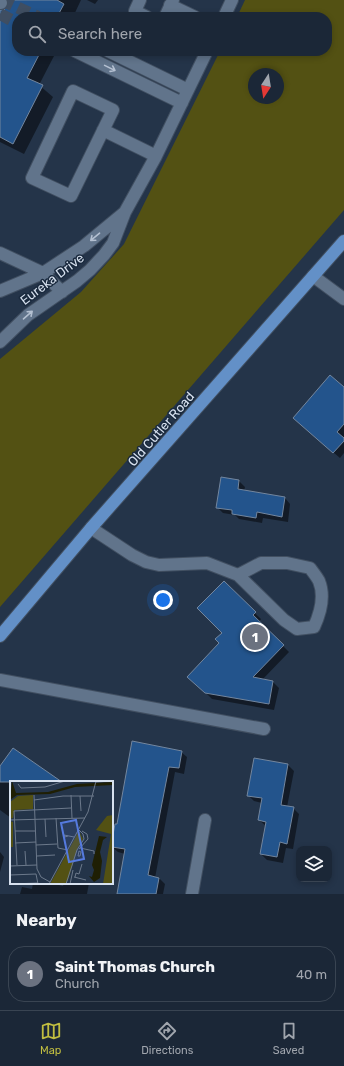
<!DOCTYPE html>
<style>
:root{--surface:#1b2737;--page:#283342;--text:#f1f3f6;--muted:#a0a5ad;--line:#394452;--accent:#c1be40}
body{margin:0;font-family:Rubik,sans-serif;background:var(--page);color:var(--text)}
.controls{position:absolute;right:12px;bottom:12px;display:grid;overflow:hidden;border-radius:8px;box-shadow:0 2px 6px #0003}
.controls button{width:36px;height:36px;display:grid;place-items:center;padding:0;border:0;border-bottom:1px solid var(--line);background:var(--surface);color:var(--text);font:20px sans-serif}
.compass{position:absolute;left:248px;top:68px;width:36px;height:36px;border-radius:50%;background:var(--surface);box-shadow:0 2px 6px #0003;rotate:192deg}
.you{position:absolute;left:163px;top:600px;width:14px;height:14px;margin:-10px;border:3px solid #fff;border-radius:50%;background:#1a73e8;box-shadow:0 0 0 6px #1a73e833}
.badge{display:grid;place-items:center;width:26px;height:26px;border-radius:50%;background:var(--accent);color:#fff;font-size:13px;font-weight:700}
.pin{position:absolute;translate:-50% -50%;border:2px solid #fff;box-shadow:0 1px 4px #0006}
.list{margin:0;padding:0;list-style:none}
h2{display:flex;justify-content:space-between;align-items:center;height:52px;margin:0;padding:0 16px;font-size:17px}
h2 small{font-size:13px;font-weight:400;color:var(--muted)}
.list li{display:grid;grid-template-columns:26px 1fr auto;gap:12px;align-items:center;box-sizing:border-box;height:56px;margin:0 8px 8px;padding:0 8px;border:1px solid var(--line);border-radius:16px}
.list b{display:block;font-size:15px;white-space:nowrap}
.list p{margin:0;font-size:13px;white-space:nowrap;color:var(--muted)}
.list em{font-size:13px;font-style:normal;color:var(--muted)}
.icon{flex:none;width:22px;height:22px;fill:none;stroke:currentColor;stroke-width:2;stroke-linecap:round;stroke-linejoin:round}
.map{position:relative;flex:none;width:344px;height:894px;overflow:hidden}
.search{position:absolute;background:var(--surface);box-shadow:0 2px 6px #0003;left:12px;right:12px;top:12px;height:44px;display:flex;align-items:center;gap:10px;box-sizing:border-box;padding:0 14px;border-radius:16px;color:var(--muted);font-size:15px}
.sheet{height:116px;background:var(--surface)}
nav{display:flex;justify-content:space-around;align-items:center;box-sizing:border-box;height:56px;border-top:1px solid var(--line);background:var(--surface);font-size:11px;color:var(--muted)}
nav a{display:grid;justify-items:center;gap:2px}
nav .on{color:var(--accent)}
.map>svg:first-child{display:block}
.green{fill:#535113;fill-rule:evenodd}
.shadow{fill:#0007}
.building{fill:#23548c;stroke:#73869e}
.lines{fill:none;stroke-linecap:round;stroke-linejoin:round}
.minor-tunnel{stroke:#3f4e62;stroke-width:12;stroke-dasharray:12 6;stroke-linecap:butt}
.minor-casing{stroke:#414f61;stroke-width:14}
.major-casing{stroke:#414f61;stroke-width:14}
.minor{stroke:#61748b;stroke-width:12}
.major{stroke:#6390c7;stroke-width:12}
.oneway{stroke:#b4c0d1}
.labels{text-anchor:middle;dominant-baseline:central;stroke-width:3;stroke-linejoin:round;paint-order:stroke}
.street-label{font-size:13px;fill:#d7e1ef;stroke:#1a2a3e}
.inset-road{fill:none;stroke:#6c798b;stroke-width:1}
.view{fill:#557adf;fill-opacity:0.15;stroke:#557adf;stroke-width:2}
.inset-edge{fill:none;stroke:#d7e1ef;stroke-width:2}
</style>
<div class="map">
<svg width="344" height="894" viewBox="0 0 344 894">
<rect width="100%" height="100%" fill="#243449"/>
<path class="green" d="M245,0H344V210L0,607V359L81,292L124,244L220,51H327V17H237ZM254,74H278V98H254Z"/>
<path class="shadow" d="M8,0H81L73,17H17V51H49L54,56L39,85L53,97L24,154L0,142V11H5L8,8Z
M87,0H98L95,4Z
M344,389V436L343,438L344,439V453L340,458L300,424Z
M239,481L245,487L244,491L285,498L290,504L288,522L263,518L262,523L239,519L235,515L223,513L217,507Z
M224,583L261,619L259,622L289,652L262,680L273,682L279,688L274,710L212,699L195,682L220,643L223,633Z
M181,752L187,757L184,774L175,772L155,878H159L165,884L163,894H118L125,854L118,852L112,847L118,825Z
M255,759L288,765L294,771L287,807L293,808L299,814L293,849L286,848L283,863L267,860L261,854L266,826L259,820L262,803L254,801L248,795Z
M0,768L58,782H11V818L0,810Z
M0,852L4,857L0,872Z
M33,883H50L63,886L64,883H89L87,894H20L22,887L32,889Z"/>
<path class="building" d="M8,0H57L64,4L57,17H17V51H41L27,78L43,85L13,144L0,137V10H4L7,7Z
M330,375L344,387V424L337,432L344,438V441L333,453L293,418Z
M221,477L239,480L238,489L285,497L282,517L257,512L256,518L232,514V510L216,508Z
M224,581L256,612L253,615L284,645L253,677L273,681L269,704L205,693L187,677L219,643L215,639L222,633L197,608Z
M132,741L182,751L179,768L169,767L148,875L159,878L156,894H117L125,849L112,847V840L115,824H117Z
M13,748L62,782H0V766Z
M254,758L288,764L281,805L294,807L287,844L280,842L277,857L260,854L266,822L258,820L262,798L247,796Z"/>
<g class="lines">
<path class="minor-tunnel" d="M1,3H8L38,17
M0,14L17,23"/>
<defs>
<path id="minor" d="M140,0L135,11L147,17
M0,3H1
M170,5L195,17
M165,17L173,0
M224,17L232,0
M75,51L182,103
M108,51L188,90
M73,91L113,110L71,196L32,178Z
M103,130L156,156
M0,253L43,273L62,292
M313,276L344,299
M0,291L43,273L84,246L124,213
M0,342L28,315L77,281L90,270L104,255L113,243L125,212L156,156L207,51
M91,528L132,555L146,562L159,565L207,563L238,575L284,620L297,629L314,627C320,614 325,596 319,581C317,577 313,572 310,568L287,563H261L238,575
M0,680L264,729
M192,894L205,820"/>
<path id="major" d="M0,636L91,528L344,241"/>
</defs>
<use href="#minor" class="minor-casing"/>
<use href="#major" class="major-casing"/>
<use href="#minor" class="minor"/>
<use href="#major" class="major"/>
</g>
<defs><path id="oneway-shaft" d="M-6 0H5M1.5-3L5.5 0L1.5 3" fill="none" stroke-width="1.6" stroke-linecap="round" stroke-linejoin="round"/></defs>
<g class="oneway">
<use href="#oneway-shaft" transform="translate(110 68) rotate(26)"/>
<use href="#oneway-shaft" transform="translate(95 237) rotate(140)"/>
<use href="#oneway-shaft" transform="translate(28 315) rotate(-41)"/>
</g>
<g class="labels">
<g class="street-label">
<text transform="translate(52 279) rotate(-37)">Eureka Drive</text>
<text transform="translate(161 429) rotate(-49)">Old Cutler Road</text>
</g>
</g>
<g transform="translate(10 781)">
<rect width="103" height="103" fill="#243449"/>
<path d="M23,14V28L4,29L3,37L0,38V21L8,15ZM103,34V103H93L101,53L86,49L97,35ZM0,40L3,41V66H0ZM69,50L73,58L68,66L58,99L55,103H40Z" fill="#535113"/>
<path d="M2,0L6,12L38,11L67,3L103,1V4L65,6L40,13L7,14L0,19ZM89,55L97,56L93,59L90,71L92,80L90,97L84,101L79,95L82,96L84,89L82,84Z" fill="#1f1f04"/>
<path class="inset-road" d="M86,1L102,0M8,3L11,7L35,6L55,0M24,14L27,88L31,96L40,101M61,14L62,37M70,15L71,30M24,19L53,15H84M46,37L48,67L58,69M35,38L36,56M0,39L75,37M5,50H26M58,55L55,56L54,54L64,56M5,62L26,61M26,64L47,63M70,67L84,70V73M69,68L78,58L77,53L72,50M15,70L16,84M69,70L71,71L70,75H68ZM27,75L45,74M7,84L4,30L61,27M0,85L27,84M0,94L26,93L28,103M64,96L76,99M65,96L66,92L69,93L72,83M1,103L28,102M39,103L78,31L86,0M56,103L67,69L74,58L73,53L69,49M60,103L63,89"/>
<path class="view" d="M66,39L74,78L59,81L51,42Z"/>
<rect width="103" height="103" class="inset-edge"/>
</g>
</svg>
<div class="controls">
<button><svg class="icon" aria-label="layers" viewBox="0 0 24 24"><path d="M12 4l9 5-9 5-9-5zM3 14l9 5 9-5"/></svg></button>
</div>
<svg class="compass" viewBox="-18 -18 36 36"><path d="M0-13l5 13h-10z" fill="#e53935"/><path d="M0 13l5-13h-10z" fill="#a0a5ad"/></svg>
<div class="you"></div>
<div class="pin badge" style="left:255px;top:637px;background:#6b7280">1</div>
<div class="search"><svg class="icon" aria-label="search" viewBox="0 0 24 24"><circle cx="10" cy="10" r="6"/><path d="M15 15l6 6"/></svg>Search here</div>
</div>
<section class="sheet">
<h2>Nearby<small></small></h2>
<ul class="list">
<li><span class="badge" style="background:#6b7280">1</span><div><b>Saint Thomas Church</b><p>Church</p></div><em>40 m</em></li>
</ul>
</section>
<nav>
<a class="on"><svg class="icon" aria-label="map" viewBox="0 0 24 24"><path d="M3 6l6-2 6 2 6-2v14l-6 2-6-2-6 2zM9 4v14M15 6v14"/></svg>Map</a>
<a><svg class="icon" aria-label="directions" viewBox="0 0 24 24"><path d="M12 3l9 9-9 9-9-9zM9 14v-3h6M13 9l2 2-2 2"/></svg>Directions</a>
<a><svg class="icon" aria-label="saved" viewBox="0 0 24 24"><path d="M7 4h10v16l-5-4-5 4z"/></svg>Saved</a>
</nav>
